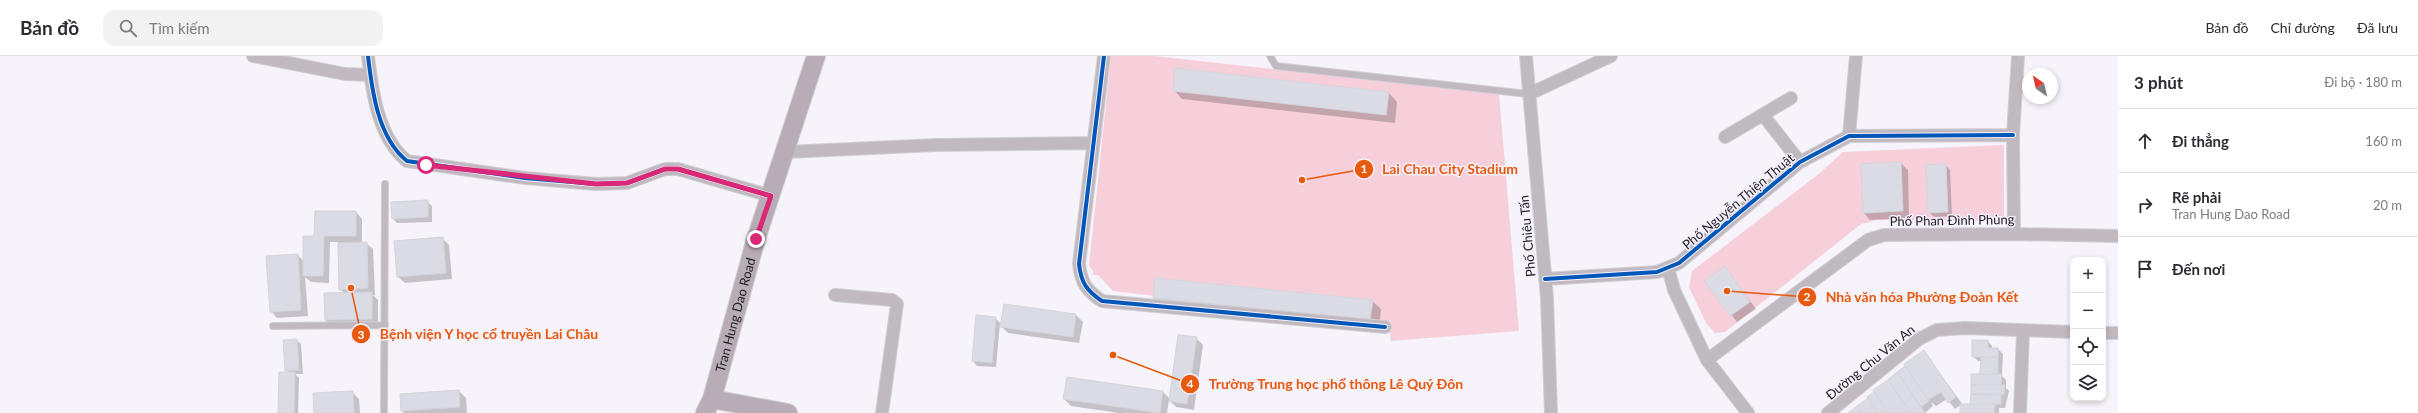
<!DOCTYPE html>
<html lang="vi">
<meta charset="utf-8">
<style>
:root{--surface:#fff;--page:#f2f2f3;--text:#2b2b33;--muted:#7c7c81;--line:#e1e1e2}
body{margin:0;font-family:Lato,sans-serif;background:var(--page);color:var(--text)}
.controls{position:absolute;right:12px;bottom:12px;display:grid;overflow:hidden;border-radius:8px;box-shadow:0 2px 6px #0003}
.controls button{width:36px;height:36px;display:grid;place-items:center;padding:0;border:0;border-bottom:1px solid var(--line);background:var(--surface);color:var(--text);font:20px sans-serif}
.compass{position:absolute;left:2022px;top:12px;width:36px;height:36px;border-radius:50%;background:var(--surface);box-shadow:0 2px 6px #0003;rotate:326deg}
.stop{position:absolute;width:12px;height:12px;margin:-9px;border:3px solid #db2777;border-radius:50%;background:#fff}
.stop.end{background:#db2777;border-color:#fff;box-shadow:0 1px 4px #0008}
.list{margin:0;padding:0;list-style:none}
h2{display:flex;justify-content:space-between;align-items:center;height:52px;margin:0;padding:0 16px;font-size:17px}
h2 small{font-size:13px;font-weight:400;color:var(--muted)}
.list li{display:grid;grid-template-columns:26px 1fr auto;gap:12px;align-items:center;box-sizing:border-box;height:64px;padding:0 16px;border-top:1px solid var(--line)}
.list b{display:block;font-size:15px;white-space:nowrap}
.list p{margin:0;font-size:13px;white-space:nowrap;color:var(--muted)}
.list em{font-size:13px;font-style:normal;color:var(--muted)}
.icon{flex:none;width:22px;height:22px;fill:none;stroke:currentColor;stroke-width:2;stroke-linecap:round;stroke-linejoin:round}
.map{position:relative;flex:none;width:2118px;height:357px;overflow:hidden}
header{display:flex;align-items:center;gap:24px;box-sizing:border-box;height:56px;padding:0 20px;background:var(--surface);border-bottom:1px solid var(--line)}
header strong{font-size:19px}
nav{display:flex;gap:22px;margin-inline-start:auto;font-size:14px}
.search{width:280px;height:36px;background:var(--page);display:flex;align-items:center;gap:10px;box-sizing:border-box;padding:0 14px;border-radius:12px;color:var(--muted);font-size:15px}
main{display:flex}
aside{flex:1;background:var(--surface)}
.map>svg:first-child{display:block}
.green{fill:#f6cfda}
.shadow{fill:#0003}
.building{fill:#dbdbe6;stroke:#d4d4d9}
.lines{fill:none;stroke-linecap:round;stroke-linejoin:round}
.lane-casing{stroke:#d0ced3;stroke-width:8}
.street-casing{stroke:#d0ced3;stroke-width:14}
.secondary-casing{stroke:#d0ced3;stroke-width:20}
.lane{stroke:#c1b9c0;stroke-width:6}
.street{stroke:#c1b9c0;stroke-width:12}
.secondary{stroke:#b8adb6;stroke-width:18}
.cycleway-casing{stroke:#f6f0fd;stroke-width:6}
.cycleway{stroke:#0057b8;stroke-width:4}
.route{stroke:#db2777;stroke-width:5}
.labels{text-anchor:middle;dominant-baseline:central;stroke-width:3;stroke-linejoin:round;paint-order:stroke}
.street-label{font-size:13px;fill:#222125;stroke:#f6f0fd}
.leader{fill:none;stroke:#e8590c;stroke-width:1.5}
.callout-dot{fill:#e8590c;stroke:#f6f0fd;stroke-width:1.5}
.mark-label{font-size:12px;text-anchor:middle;font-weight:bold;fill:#fff}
.callout-label{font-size:14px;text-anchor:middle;font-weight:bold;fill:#e8590c;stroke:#f6f0fd;stroke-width:3;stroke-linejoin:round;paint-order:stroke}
</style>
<header>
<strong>Bản đồ</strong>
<div class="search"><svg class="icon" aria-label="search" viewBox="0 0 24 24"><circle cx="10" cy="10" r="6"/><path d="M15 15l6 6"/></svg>Tìm kiếm</div>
<nav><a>Bản đồ</a><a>Chỉ đường</a><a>Đã lưu</a></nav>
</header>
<main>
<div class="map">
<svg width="2118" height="357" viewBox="0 0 2118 357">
<rect width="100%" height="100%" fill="#f6f3fa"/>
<path class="green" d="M1111,0H1154L1499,38L1519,275L1391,285L1389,268L1113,235L1098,219H1093V215L1089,210Z
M2004,89V165L1877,164L1861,168L1725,276L1715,277L1706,267L1689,231L1692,215L1820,117L1843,96Z"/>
<path class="shadow" d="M1174,34L1389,37L1397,46L1395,67L1182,43Z
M1901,107L1908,114L1909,162L1870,164L1864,157Z
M1946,109L1950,114L1952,160L1934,161L1929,156Z
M427,145L432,150V166L397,167L393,163Z
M356,156L362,163V187H366L373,193L375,239H373L378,244V269L332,271L325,264V238H345L340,233L338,186H330L329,227L311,226L305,221L308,260L277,262L271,255L298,199L304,206L315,181Z
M442,182L449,189L452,223L405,227L398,221Z
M1725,212L1756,253L1737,266L1706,225Z
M1154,241L1372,245L1381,253L1379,272L1163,250Z
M1004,249L1076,259L1083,266L1079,287L1008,277L1001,270Z
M995,262L1000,267L996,311L977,310L973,305Z
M1196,282L1203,289L1194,354L1176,351L1169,344L1167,357H1119L1071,350L1064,343L1068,322L1163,336L1170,343Z
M296,284L301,288L303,318H295L299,322L298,357H279L290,317L286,314Z
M1988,285L1992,290V293H1998L2003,298L2002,320L2006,324V332L2009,335L2005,352H1999V357H1961V349L1955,353L1947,343L1936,350L1931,346L1933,350L1925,357H1849L1876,340L1892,327L1888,323L1905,311L1907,314L1924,296L1963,349H1971L1972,319H1981V305H1978L1973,300Z
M459,335L466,342L467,357H404L402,355Z
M352,336L359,343L360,357H315Z"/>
<path class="building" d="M1175,12L1389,36L1386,59L1173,35Z
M1901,106L1903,155L1863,157L1861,108Z
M1946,108L1948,156L1928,157L1926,109Z
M428,144V161L392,163L391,146Z
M315,155H356V180H324L323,220H303V180H314Z
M443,181L446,217L397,221L394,185Z
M367,186L368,232L339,234L338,187Z
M298,198L301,254L270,256L266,200Z
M1725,210L1750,246L1730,260L1704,225Z
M1155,222L1373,244L1370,264L1153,242Z
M372,236V263L325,264L324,237Z
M1004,248L1076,258L1073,281L1000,271Z
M976,259L996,261L992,307L972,305Z
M1178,279L1197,281L1187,348L1169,345Z
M297,283L299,314L285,315L283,284Z
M1972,284H1988V292H1998V301H1972Z
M1924,294L1956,341L1948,347L1941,336L1928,344L1904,308Z
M1981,301H1998V318H1980Z
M1905,310L1929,345L1921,351L1897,316Z
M279,316H295L294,357H278Z
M1897,316L1921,351L1925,357H1911L1888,324Z
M1971,318H2002L2001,329H1971Z
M1067,321L1163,335L1160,357L1063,343Z
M1888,324L1911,357H1888L1873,334Z
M1971,329H2005L2004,339L1971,338Z
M459,334L460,351L401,355L400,338Z
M353,335L354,357H314L313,337Z
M1874,336L1888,357H1878L1868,342L1867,341Z
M1971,338L2001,339V348H1970Z
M1868,342L1878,357H1862L1857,350Z
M1960,348H1995L1994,357H1960Z
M1857,350L1862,357H1848Z"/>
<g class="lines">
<defs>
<path id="lane" d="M1270,0L1276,10L1529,38
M273,270L385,269
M384,357L385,128"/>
<path id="street" d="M253,0L345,18L370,19
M368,0C372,35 378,82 407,105L525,122L596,128L627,127L665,113H678L771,140
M1104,0L1079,208C1081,227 1087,235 1102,245L1385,271
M1526,0L1547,242L1551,357
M1529,38L1611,0
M1763,59L1800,106
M1849,80L1856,0
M1725,81L1791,42
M786,96L936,89L1092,87
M2014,178L2013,79L2018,0
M1668,212L1674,234L1707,304L1748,357
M1545,223L1657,216L1679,207L1800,106L1849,80L2013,79
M835,239L892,244L897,248L882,357
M2103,277H2118
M1707,304L1868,184L1884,179L2014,178L2118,180
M1828,357L1919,283L1937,274L1965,272L2073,276
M2020,357L2023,275"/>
<g id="secondary">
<path d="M712,343L788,357"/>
<path id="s1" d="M705,357L712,343L756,183L816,0"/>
</g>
</defs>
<use href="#lane" class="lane-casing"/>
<use href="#street" class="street-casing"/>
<use href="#secondary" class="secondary-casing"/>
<use href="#lane" class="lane"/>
<use href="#street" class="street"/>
<use href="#secondary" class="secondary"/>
<defs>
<path id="cycleway" d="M368,0C372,35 378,82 407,105L525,122L596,128L627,127L665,113H678L771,140
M1104,0L1079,208C1081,227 1087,235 1102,245L1385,271
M1545,223L1657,216L1679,207L1800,106L1849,80L2013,79"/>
</defs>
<use href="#cycleway" class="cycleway-casing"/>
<use href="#cycleway" class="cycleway"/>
</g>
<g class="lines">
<path class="route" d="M426,109L596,128L627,127L665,113H678L771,140L756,183"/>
</g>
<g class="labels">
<g class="street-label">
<text transform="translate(1738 145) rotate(-40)">Phố Nguyễn Thiện Thuật</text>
<text transform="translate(1952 164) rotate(-1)">Phố Phan Đình Phùng</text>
<text transform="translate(1527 180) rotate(-95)">Phố Chiêu Tấn</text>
<text stroke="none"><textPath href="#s1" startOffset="103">Tran Hung Dao Road</textPath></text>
<text transform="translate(1870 306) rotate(-39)">Đường Chu Văn An</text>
</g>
</g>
<path class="leader" d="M1302 124L1364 113M1727 235L1807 241M351 232L361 278M1113 299L1190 328"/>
<g class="callout-dot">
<circle cx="1302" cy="124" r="4"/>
<circle cx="1727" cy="235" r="4"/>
<circle cx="351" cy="232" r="4"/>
<circle cx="1113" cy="299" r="4"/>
<circle cx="1364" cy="113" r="10"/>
<circle cx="1807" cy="241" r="10"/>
<circle cx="361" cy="278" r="10"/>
<circle cx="1190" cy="328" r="10"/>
</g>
<g class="mark-label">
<text x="1364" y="117">1</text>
<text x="1807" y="245">2</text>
<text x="361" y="283">3</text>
<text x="1190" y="332">4</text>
</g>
<g class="callout-label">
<text x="1450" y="118">Lai Chau City Stadium</text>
<text x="1922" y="246">Nhà văn hóa Phường Đoàn Kết</text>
<text x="489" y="283">Bệnh viện Y học cổ truyền Lai Châu</text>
<text x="1336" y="333">Trường Trung học phổ thông Lê Quý Đôn</text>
</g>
</svg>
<div class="controls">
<button>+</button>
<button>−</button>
<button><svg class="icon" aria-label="locate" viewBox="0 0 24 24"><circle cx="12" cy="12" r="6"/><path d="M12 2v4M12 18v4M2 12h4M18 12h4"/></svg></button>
<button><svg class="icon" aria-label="layers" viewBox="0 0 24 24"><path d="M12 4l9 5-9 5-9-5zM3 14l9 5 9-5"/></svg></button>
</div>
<svg class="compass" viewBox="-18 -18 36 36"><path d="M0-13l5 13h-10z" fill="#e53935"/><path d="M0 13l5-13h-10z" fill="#7c7c81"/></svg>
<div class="stop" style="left:426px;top:109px"></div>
<div class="stop end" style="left:756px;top:183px"></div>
</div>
<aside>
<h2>3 phút<small>Đi bộ · 180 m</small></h2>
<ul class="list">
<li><svg class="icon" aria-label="ahead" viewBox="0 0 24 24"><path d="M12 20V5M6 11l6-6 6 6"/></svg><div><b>Đi thẳng</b></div><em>160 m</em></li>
<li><svg class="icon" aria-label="right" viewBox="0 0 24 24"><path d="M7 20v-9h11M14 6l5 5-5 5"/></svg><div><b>Rẽ phải</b><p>Tran Hung Dao Road</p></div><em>20 m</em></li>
<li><svg class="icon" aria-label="arrive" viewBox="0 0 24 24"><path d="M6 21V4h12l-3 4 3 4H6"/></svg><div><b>Đến nơi</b></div></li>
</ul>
</aside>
</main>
